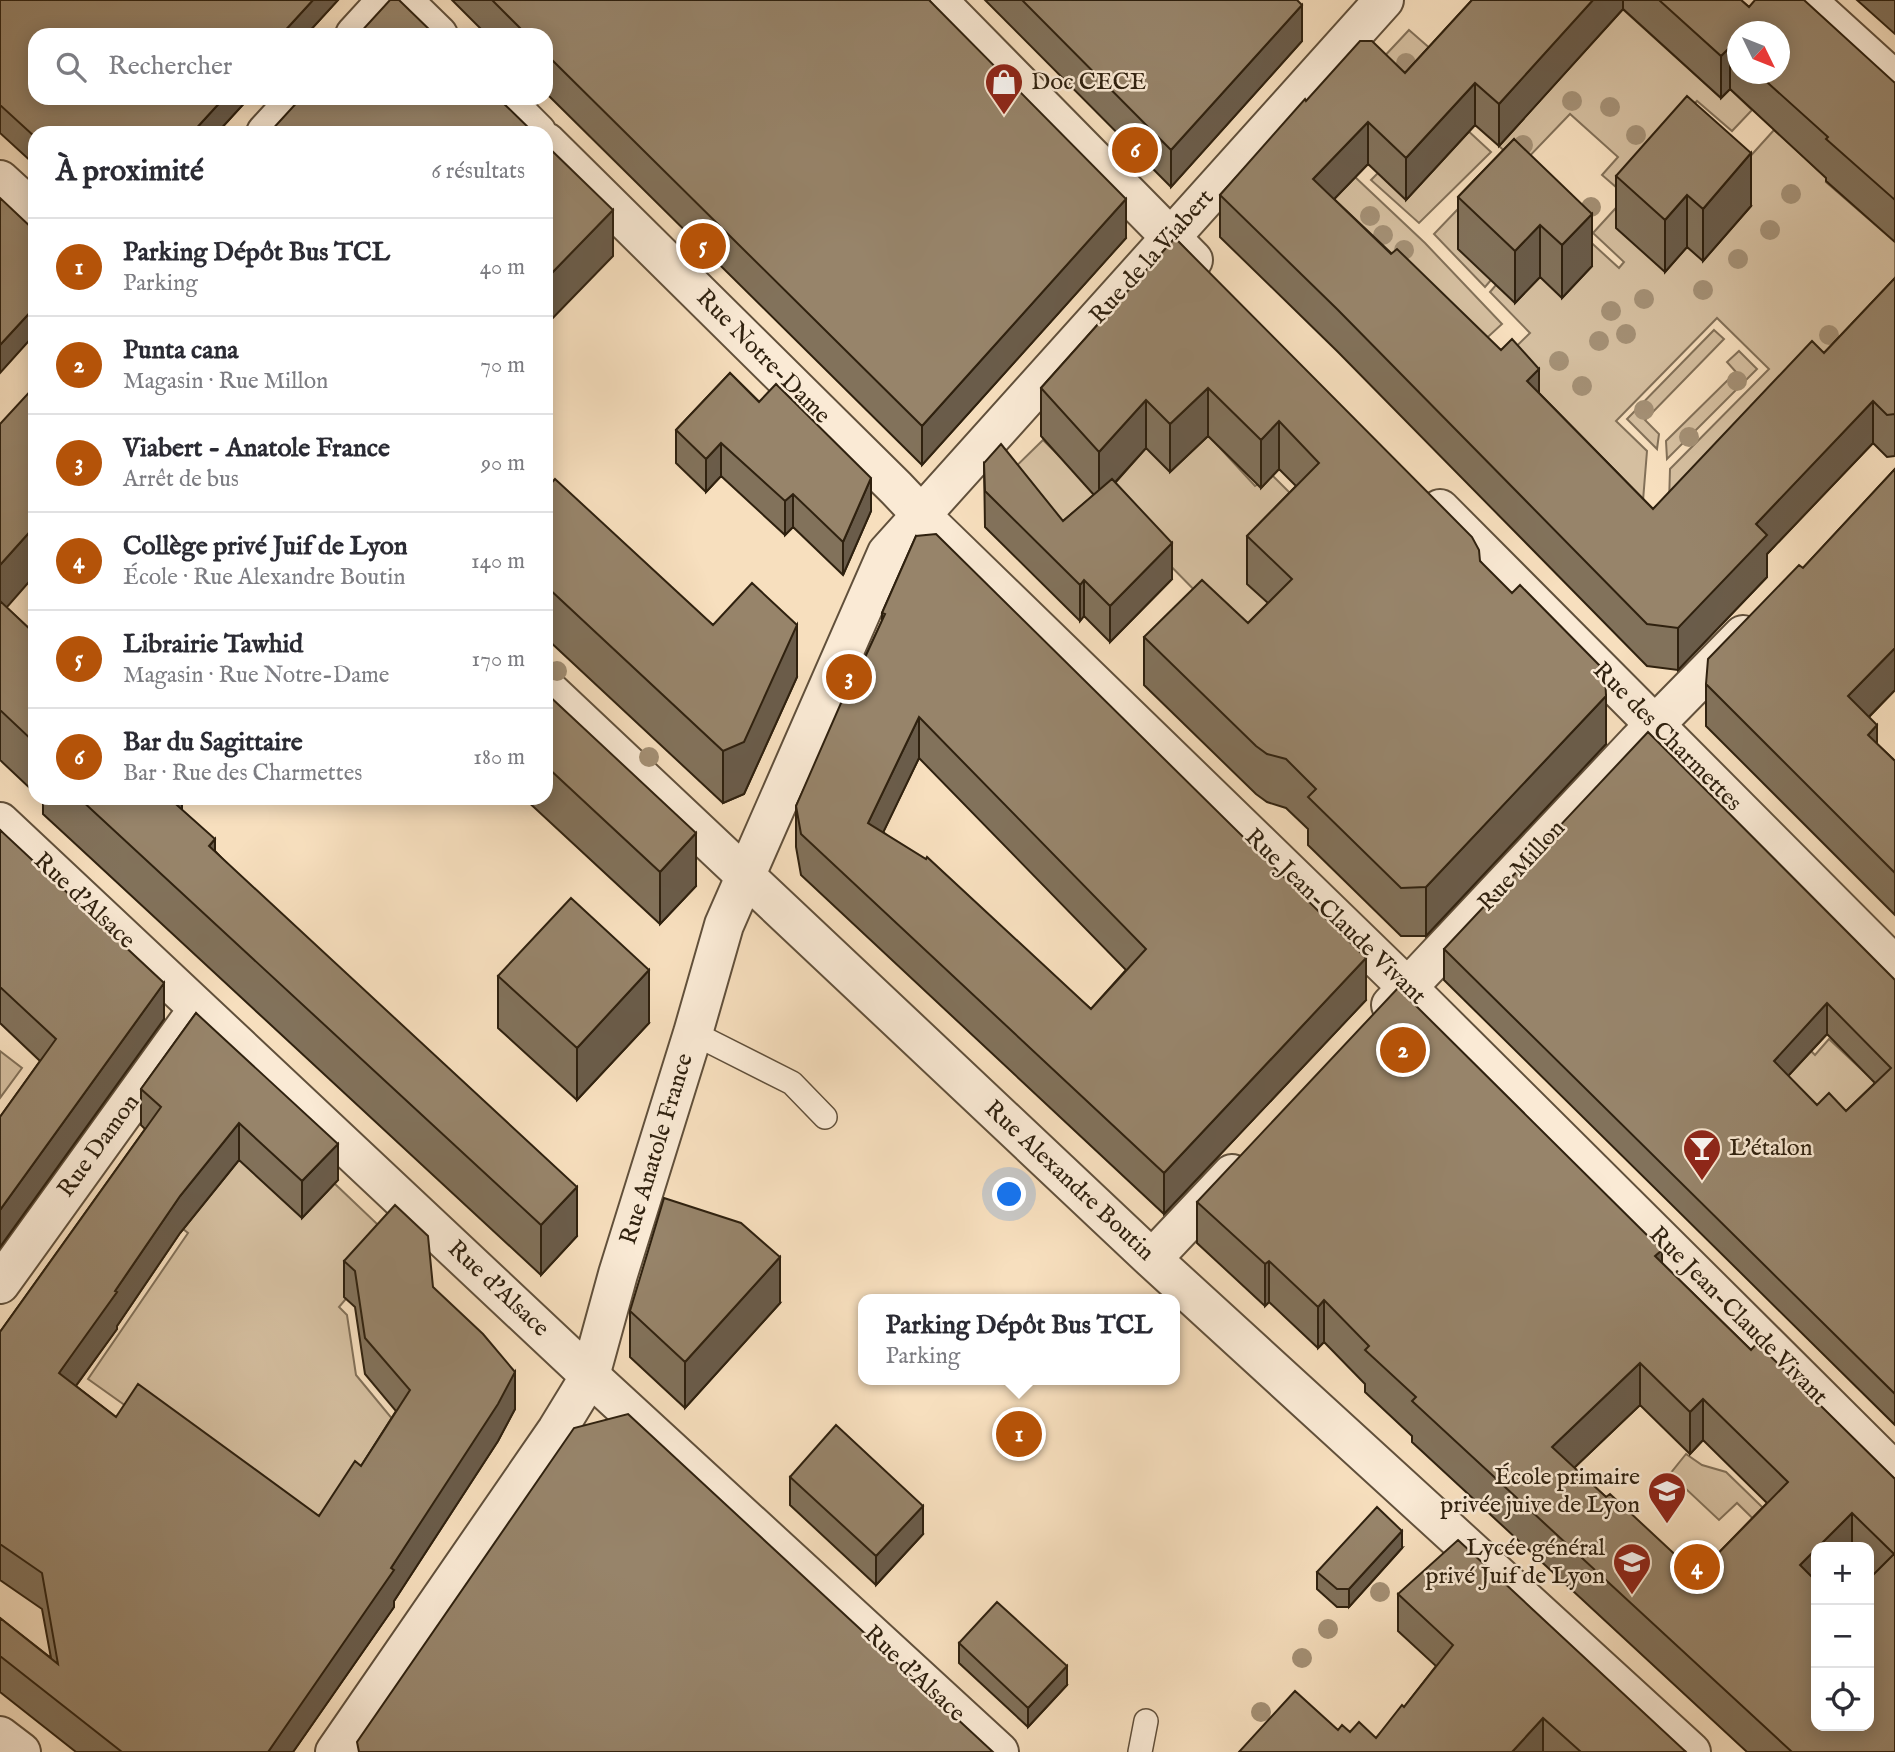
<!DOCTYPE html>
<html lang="fr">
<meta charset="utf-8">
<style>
:root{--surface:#fff;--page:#f7f7f7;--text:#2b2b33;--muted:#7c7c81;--line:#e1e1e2;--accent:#b45309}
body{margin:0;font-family:"IM FELL English",serif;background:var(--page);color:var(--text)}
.controls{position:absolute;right:21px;bottom:21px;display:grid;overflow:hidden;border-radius:14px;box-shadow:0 4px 18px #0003}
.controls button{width:63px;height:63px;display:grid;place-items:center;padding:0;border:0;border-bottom:2px solid var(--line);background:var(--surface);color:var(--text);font:35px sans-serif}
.compass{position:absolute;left:1727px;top:21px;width:63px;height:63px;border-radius:50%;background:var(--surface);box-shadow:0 4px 18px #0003;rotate:133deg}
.you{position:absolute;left:1010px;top:1195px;width:24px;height:24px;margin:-18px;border:5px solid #fff;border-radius:50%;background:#1a73e8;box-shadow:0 0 0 10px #1a73e833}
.badge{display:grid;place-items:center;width:46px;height:46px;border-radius:50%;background:var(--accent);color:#fff;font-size:23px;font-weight:700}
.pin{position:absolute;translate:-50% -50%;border:4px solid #fff;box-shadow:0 2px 7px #0006}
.popup{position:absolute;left:858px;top:1294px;width:322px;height:91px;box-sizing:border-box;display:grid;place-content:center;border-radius:14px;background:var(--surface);filter:drop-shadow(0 2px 5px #0005);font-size:23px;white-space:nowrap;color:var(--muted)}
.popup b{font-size:26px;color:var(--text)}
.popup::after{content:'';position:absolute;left:50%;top:100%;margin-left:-14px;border:14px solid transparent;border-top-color:var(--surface)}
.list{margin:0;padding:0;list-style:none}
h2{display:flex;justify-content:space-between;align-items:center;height:91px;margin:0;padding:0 28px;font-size:30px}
h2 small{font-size:23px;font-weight:400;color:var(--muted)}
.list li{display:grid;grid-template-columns:46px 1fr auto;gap:21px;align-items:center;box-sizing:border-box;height:98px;padding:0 28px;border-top:2px solid var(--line)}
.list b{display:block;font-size:26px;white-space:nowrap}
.list p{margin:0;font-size:23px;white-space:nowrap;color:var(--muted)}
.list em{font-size:23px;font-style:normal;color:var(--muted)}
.icon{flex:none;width:38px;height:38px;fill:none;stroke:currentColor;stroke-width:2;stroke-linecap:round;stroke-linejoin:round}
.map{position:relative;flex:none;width:1895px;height:1752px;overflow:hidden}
.search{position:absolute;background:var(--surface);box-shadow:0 4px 18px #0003;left:28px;top:28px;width:525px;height:77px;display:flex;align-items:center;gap:18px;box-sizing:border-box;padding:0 24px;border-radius:21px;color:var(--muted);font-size:26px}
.panel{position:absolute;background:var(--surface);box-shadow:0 4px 18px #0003;left:28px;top:126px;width:525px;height:679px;border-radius:21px}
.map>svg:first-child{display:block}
.green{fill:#d5bfa0;stroke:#827058;stroke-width:2}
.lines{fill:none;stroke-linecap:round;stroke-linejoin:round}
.service-casing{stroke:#61503b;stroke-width:26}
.minor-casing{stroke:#61503b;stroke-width:42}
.tertiary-casing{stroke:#61503b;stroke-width:42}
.service{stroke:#faead5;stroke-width:23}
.minor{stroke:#faead5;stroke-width:38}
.tertiary{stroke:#faead5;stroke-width:38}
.tree{fill:#a49075}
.wall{fill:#82725b;stroke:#2f210f;stroke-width:2;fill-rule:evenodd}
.shaded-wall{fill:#6a5c4a;stroke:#2f210f;stroke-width:2}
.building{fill:#97846a;stroke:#2f210f;stroke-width:2;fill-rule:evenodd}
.labels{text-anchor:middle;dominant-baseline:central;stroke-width:5;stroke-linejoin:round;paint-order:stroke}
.poi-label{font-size:24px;fill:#2f210f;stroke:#faead5;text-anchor:start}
.street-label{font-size:24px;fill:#2f210f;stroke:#faead5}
</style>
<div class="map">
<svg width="1895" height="1752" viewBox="0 0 1895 1752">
<rect width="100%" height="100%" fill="#f7dfbe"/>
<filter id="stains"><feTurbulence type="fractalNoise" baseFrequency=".00286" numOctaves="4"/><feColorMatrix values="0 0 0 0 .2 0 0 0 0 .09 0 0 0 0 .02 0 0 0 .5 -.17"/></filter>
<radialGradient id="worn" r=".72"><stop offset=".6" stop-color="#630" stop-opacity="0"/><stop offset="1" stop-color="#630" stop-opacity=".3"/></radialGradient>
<path class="green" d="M1617,4L1721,98L1730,89L1752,110L1732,131L1697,101L1616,187L1602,175L1618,157L1570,114L1520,166L1499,146L1590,44Z
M1409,30L1440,57L1406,96L1365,77Z
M1438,103L1491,152L1419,223L1371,180L1378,173L1406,199L1456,145Z
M1698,118L1746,161L1774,130L1828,179L1826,182L1895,242V320L1668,539L1670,469L1769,369L1717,318L1616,421L1647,451L1640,538L1485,377L1530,333L1490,292L1496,285L1592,267L1491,280L1485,287L1434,234L1503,162L1619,268L1624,262L1593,233Z
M1355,177L1425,243L1502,324L1465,358L1313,221Z
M1714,330L1724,339L1645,420L1659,434L1657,449L1627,419Z
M1739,351L1757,369L1667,459L1666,441L1736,372L1727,362Z
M1209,436L1255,486L1272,475L1309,512L1291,625L1335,733L1153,548L1064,546L1005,477L1043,440L1087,483L1135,437Z
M1794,1034L1815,1055L1829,1039L1895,1101V1232L1737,1036Z
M0,1051L22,1068L0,1098Z
M239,1160L335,1184L395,1241L339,1307L347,1315L356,1375L399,1427L320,1544L88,1379L188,1233L173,1221Z
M1686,1454L1702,1465L1726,1472L1797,1541L1786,1551L1737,1503L1719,1520L1670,1474Z"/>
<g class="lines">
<defs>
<path id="service" d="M693,1033L792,1083L825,1117
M1140,1752L1146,1721"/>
<path id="minor" d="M402,0L438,35
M937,0L1193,260
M1806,0L1895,81
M355,35L387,0
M502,98L537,133
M266,133L298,98
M546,142L896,488L933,527L1408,988L1895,1472
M0,180L35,212
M1440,509L1895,966
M546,688L1152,1259L1691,1752
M0,822L590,1376L999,1752
M1391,1005L1637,743L1743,635
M1152,1259L1232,1174
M0,1284L198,1009
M0,1736L21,1752"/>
<path id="tertiary" d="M335,1752L557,1430L590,1376L618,1274L693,1033L724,925L887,553L1384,0"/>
</defs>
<use href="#service" class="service-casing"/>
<use href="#minor" class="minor-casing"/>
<use href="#tertiary" class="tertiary-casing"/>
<use href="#service" class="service"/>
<use href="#minor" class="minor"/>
<use href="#tertiary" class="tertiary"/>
</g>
<g class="tree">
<circle cx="1406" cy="63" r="10"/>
<circle cx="1572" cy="101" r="10"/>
<circle cx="1610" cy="107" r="10"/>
<circle cx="1636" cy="135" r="10"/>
<circle cx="1523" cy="145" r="10"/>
<circle cx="1791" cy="194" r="10"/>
<circle cx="1591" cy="207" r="10"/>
<circle cx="1370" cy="216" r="10"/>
<circle cx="1770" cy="230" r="10"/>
<circle cx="1383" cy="235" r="10"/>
<circle cx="1404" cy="250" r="10"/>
<circle cx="1738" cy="259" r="10"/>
<circle cx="1703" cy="290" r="10"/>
<circle cx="1644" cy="299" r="10"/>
<circle cx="1611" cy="311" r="10"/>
<circle cx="1626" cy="334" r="10"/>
<circle cx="1829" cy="335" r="10"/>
<circle cx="1599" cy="341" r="10"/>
<circle cx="1559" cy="361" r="10"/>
<circle cx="1737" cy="381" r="10"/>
<circle cx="1582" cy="386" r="10"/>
<circle cx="1644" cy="410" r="10"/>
<circle cx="1689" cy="437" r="10"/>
<circle cx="557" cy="671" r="10"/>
<circle cx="649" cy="757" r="10"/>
<circle cx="1380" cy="1592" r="10"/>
<circle cx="1328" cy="1629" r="10"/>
<circle cx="1302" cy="1658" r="10"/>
<circle cx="1261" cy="1712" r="10"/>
</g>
<path class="wall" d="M0,0H338L306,35H35V98H249L217,133H35V165L0,133Z
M452,0H929L1126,238L922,465L546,93V35H487Z
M985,0H1297L1302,41L1171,187Z
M1472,0H1741L1749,7L1895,83V242L1826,181V178L1730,89L1721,98L1623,9L1499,146L1475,125L1406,200L1368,164L1334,199L1539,393L1653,509L1824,353L1895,278V456L1887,457L1873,443L1767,554V577L1678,670L1647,666L1337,351L1220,237V195L1306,101L1405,73ZM1738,32L1780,74H1738Z
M1857,0H1895V34Z
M1514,139L1592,266L1562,298L1540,277L1515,303L1458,249V197Z
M1616,176L1751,206L1703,261L1687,247L1665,272L1616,228Z
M1175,238L1480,561L1606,744L1426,936H1401L1308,845V829L1286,808L1267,802L1256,794L1144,685V637L1248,623L1268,603L1247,584V536L1296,486L1279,469L1261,488L1208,436L1170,472L1146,448L1115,483L1172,579L1110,642L1084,616L1080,621L985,527L984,463L1063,521L1094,495L1041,436V388Z
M730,373L871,511L843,575L793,527L785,535L721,476L706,492L676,463V430Z
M0,424L7,608L35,634V793L0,760Z
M1895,469V690L1869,717L1877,744L1895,761V915L1706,726V684L1803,568Z
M546,489L713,625L797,677L744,794L723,803L546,638Z
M916,536L1366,1000L1164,1214L801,875L796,847V806L882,621V613ZM919,758L1126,970L1091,1009L883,832Z
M546,693L696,886L660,924L524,798H546Z
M41,798H182V810L215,851L577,1236L541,1275L69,838L43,814V800Z
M0,830L164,1019L0,1247V1117L40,1061L0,1023Z
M1444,949L1895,980V1425L1444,980ZM1827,1034L1875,1083L1846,1111L1817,1105L1788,1076Z
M498,976L649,1023L577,1100L498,1028Z
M196,1013L338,1180L302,1218L239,1160L180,1233L117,1326V1329L76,1386L116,1417L319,1516L361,1466L396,1411L365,1374L355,1307L344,1297V1261L433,1287L515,1409L498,1441L394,1601V1607L293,1752H76L0,1692V1618L51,1658L42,1609L0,1580V1332L145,1129L141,1125V1089Z
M1197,1202L1662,1263L1751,1350L1895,1479V1752H1747L1412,1442V1436L1365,1392V1384L1324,1342L1318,1348L1269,1302L1265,1306L1197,1243ZM1640,1405L1690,1454L1703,1440L1767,1503L1697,1575L1606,1497L1574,1468ZM1816,1547H1869V1571L1873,1575L1816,1726Z
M780,1303L685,1408L630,1357V1311Z
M790,1477L923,1534L876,1585L790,1505Z
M1402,1548L1349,1607H1337L1317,1589V1572Z
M1398,1594L1686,1752H1239L1338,1730L1376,1738L1404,1707L1436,1666L1398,1631Z
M959,1643L1067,1685L1028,1727L959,1663Z"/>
<path class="shaded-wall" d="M313,0H338L306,35H281Z
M1593,0H1623V9L1499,146V104Z
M1302,5V41L1171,187V150Z
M1730,47V89L1721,98V56Z
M1475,83V125L1406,200V158Z
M224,98H249L217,133H192Z
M1368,122V164L1313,221V179Z
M1751,153V206L1703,261V209Z
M1687,195V247L1665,272V220Z
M1126,199V238L922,465V426Z
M613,210V256L546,325V279Z
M1592,214V266L1562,298V245Z
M1540,225V277L1515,303V251Z
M35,307V334L0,373V345Z
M1539,369V411L1527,381Z
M1208,388V436L1170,472V424Z
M1146,400V448L1099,500V452Z
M1873,401V443L1767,554V577L1678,670V628L1756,524Z
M1279,421V469L1261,488V440Z
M721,443V476L706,492V459Z
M871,478V511L843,575V542Z
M793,494V527L785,535V501Z
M35,526V575L0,615V565Z
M1172,543V579L1110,642V606Z
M1084,580V616L1080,621V585Z
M797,625V677L744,794L723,803V751Z
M1895,648V690L1848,738V696Z
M1606,696V744L1426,936V887Z
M919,717V758L868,864V823Z
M1877,725V767L1868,735Z
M168,798H182V832Z
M696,833V886L660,924V872Z
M215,839V888L209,846Z
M1366,958V1000L1164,1214V1173Z
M649,970V1023L577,1100V1048Z
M164,983V1019L0,1247V1210Z
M1827,1003V1034L1774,1091V1061Z
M239,1123V1160L180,1233L117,1326V1329L59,1409V1373L180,1196Z
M338,1144V1180L302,1218V1181Z
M577,1187V1236L541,1275V1225Z
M1662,1250V1291L1655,1256Z
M780,1257V1303L685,1408V1362Z
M1269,1261V1302L1265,1306V1264Z
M1324,1300V1342L1318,1348V1307Z
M1640,1363V1405L1552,1489V1447Z
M515,1372V1409L498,1441L394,1601V1607L293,1752H268L391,1568Z
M1703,1399V1440L1690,1454V1412Z
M923,1506V1534L876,1585V1556Z
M1852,1513V1547H1818Z
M1402,1531V1548L1349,1607V1589Z
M1816,1549V1591L1800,1565Z
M1067,1666V1685L1028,1727V1708Z
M1543,1718V1752H1512Z"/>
<path class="building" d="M0,0H313L281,35H35V98H224L192,133H35V137L0,105Z
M390,0H399L435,35H358Z
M492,0H929L1126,199L922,426L546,54V35H527Z
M1022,0H1297L1302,5L1171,150Z
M1472,0H1593L1499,104L1475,83L1406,158L1368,122L1313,179L1391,254L1397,249L1501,350L1512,339L1539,369L1527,381L1653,509L1812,341L1824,353L1895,278V414L1887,415L1873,401L1756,524L1767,535L1678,628L1647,624L1337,309L1220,195L1305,99L1306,101L1360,41H1372L1405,73Z
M1659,0H1741L1749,7L1755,0H1804L1895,83V200L1826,139L1828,137L1758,74H1780V32H1738V54L1730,47L1721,56Z
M1687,96L1751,153L1703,209L1687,195L1665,220L1616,176Z
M301,98H498L534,133H269Z
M1514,139L1592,214L1562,245L1540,225L1515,251L1458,197Z
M546,145L613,210L546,279Z
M0,198L35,231V307L0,345Z
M1175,238L1472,537L1479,550L1480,561L1512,593L1520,585L1605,671L1606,696L1426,887L1401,888L1308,797L1316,789L1286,759L1267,754L1256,746L1144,637L1202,580L1248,623L1292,579L1247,536L1319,463L1279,421L1261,440L1208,388L1170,424L1146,400L1099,452L1041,388Z
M730,373L759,402L776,384L871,478L843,542L793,494L785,501L721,443L706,459L676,430Z
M35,386V526L0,565V424Z
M1001,444L1063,521L1112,479L1172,543L1110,606L1084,580L1080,585L985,491L984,463Z
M1895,469V648L1848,696L1877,725L1868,735L1895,761V873L1706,684L1708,659L1799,565L1803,568Z
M555,479L713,625L752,583L797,625L744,742L723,751L546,586V489Z
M936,534L1366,958L1164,1173L801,834L796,806L848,687L851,688L885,614L882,613L916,536ZM919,717L1146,949L1091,1009L927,857L926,859L868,823Z
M0,601L35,634V743L0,710Z
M546,693L696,833L660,872L546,766Z
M1648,732L1895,980V1394L1444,949ZM1827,1003L1891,1068L1846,1111L1829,1093L1817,1105L1774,1061Z
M79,798H169L215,839L209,846L577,1187L541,1225Z
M0,830L164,983L0,1210V1117L56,1039L0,987Z
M571,898L649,970L577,1048L498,976Z
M1398,988L1662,1250L1655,1256L1704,1304L1751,1350L1757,1343L1895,1479V1752H1792L1412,1401L1416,1397L1365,1350L1369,1346L1324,1300L1318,1307L1269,1261L1265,1264L1197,1202ZM1640,1363L1690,1412L1703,1399L1788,1482L1697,1575L1610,1494L1606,1497L1552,1447ZM1852,1513L1894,1554L1869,1579V1726H1816V1581L1800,1565L1816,1549V1547H1818Z
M196,1013L338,1144L302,1181L239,1123L180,1196L115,1291L117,1292L59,1373L116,1417L138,1384L319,1516L355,1461L361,1466L410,1390L365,1338L355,1271L344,1261L395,1205L428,1236L433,1287L483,1334L515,1372L498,1404L391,1568L394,1570L268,1752H122L0,1656V1618L58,1664L42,1573L0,1544V1332L161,1107L141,1089Z
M664,1198L741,1223L780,1257L685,1362L630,1311Z
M628,1414L993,1752H359L357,1742L574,1428Z
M836,1425L923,1506L876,1556L790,1477Z
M1377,1507L1402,1531L1349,1589H1337L1317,1572Z
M1458,1540L1686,1752H1581L1543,1718L1512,1752H1239L1295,1691L1338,1730L1342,1725L1350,1732L1359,1722L1376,1738L1402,1705L1404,1707L1453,1645L1398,1594Z
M997,1602L1067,1666L1028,1708L959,1643Z"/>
<defs>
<symbol id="shop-pin" viewBox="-11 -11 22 30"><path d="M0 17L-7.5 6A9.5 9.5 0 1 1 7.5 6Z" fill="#8f2418" stroke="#faead5"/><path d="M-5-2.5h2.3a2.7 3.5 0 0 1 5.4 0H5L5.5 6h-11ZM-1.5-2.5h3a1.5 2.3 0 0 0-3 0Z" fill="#fff"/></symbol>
<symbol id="bar-pin" viewBox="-11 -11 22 30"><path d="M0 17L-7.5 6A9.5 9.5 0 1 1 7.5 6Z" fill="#8f2418" stroke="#faead5"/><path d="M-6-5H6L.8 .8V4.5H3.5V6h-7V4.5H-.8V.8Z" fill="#fff"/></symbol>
<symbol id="school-pin" viewBox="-11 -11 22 30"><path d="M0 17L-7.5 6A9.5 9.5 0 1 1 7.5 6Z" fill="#8f2418" stroke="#faead5"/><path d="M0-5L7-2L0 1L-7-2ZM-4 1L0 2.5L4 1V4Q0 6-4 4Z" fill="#fff"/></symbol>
</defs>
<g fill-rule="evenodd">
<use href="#shop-pin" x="982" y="60" width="44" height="60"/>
<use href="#bar-pin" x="1680" y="1126" width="44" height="60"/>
<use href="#school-pin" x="1645" y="1469" width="44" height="60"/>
<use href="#school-pin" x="1610" y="1540" width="44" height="60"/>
</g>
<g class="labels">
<g class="poi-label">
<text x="1031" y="82">Doc CECE</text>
<text x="1729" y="1148">L'étalon</text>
<text x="1640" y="1477" text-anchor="end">École primaire<tspan x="1640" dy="28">privée juive de Lyon</tspan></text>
<text x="1605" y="1548" text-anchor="end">Lycée général<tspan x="1605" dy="28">privé Juif de Lyon</tspan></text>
</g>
<g class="street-label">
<text transform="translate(1152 257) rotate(-48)">Rue de la Viabert</text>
<text transform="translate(763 357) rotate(45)">Rue Notre-Dame</text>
<text transform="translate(1667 737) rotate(45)">Rue des Charmettes</text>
<text transform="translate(1522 866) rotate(-47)">Rue Millon</text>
<text transform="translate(84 901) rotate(43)">Rue d'Alsace</text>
<text transform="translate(1335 917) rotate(44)">Rue Jean-Claude Vivant</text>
<text transform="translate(99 1146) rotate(-54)">Rue Damon</text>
<text transform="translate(657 1149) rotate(-73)">Rue Anatole France</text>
<text transform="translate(1069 1181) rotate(43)">Rue Alexandre Boutin</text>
<text transform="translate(498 1289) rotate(43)">Rue d'Alsace</text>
<text transform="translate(1738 1316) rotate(45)">Rue Jean-Claude Vivant</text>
<text transform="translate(914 1674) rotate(43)">Rue d'Alsace</text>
</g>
</g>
<rect width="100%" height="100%" filter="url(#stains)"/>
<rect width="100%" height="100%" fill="url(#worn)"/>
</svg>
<div class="controls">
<button>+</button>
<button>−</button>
<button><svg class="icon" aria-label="locate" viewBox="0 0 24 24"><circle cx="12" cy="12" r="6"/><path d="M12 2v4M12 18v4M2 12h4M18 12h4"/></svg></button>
</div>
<svg class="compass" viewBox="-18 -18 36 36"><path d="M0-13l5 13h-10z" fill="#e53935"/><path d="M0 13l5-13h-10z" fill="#7c7c81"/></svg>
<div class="you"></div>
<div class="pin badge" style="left:1019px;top:1434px">1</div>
<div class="popup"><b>Parking Dépôt Bus TCL</b>Parking</div>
<div class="pin badge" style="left:1403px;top:1050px">2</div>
<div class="pin badge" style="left:849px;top:677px">3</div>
<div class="pin badge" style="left:1697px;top:1567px">4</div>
<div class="pin badge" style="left:703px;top:246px">5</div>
<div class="pin badge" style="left:1135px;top:150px">6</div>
<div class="search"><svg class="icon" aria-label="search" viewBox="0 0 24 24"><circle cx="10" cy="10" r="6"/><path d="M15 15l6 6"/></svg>Rechercher</div>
<section class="panel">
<h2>À proximité<small>6 résultats</small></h2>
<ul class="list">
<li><span class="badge">1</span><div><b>Parking Dépôt Bus TCL</b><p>Parking</p></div><em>40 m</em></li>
<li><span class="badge">2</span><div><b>Punta cana</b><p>Magasin · Rue Millon</p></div><em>70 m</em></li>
<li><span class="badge">3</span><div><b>Viabert - Anatole France</b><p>Arrêt de bus</p></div><em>90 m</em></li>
<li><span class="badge">4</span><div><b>Collège privé Juif de Lyon</b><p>École · Rue Alexandre Boutin</p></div><em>140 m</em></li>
<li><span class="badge">5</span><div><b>Librairie Tawhid</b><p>Magasin · Rue Notre-Dame</p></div><em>170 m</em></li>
<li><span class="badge">6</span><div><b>Bar du Sagittaire</b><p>Bar · Rue des Charmettes</p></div><em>180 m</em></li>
</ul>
</section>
</div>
